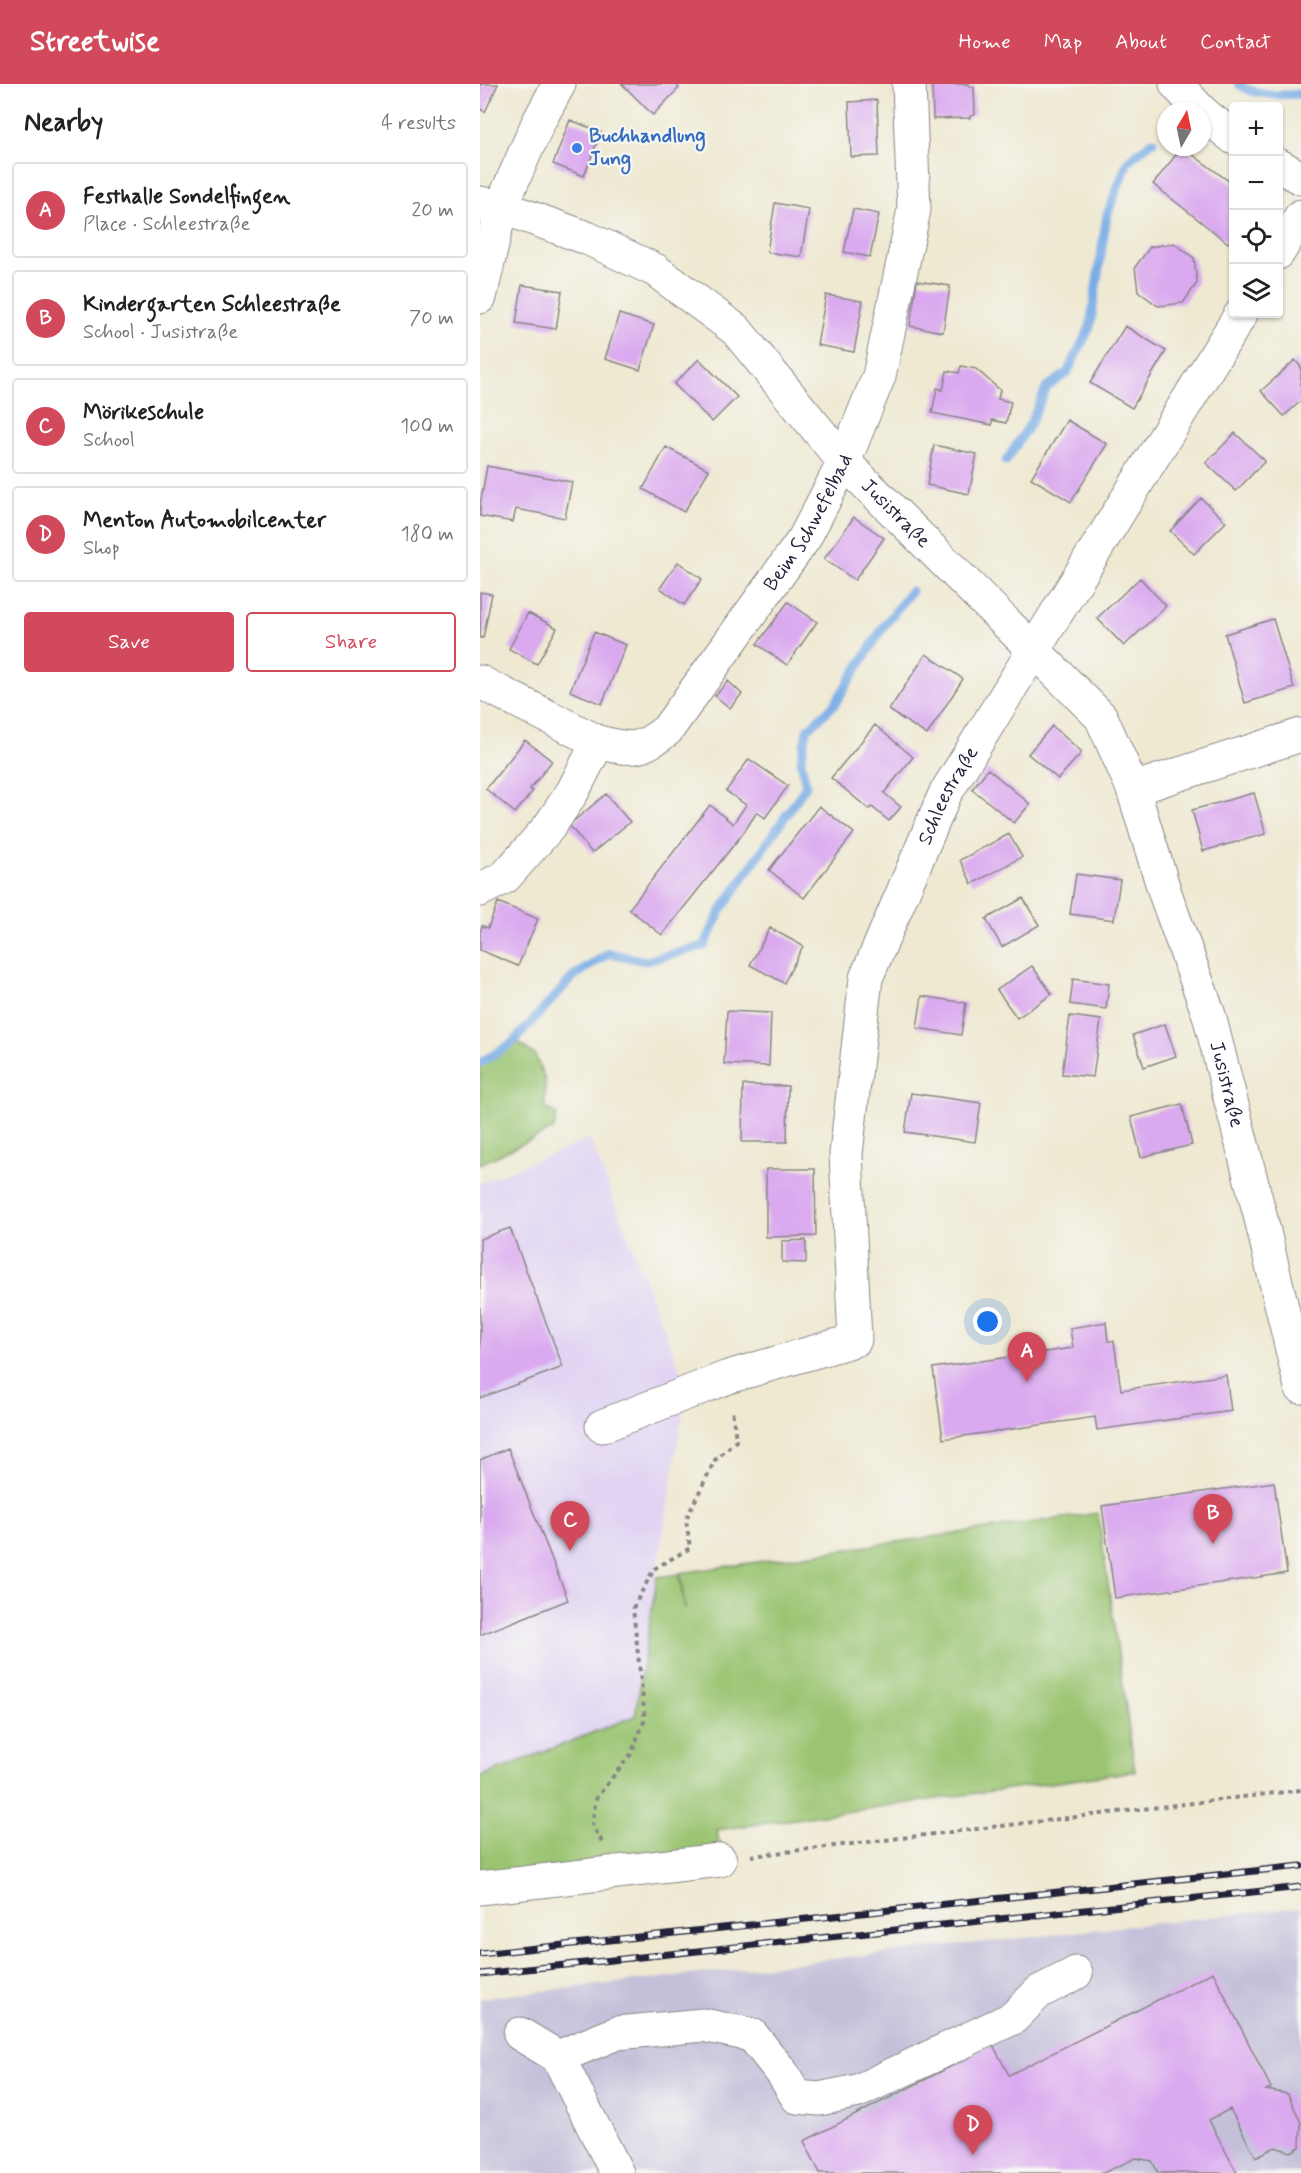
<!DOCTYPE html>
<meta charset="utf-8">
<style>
:root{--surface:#fff;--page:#f6f6f6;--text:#222;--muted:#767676;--line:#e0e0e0;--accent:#d1495b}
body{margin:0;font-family:Mynerve,sans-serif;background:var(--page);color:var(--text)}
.controls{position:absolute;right:18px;top:18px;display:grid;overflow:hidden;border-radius:6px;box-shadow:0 2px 4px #0004}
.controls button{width:54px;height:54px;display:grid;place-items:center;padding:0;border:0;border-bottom:2px solid var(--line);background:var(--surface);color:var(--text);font:30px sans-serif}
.compass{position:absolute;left:677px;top:18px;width:54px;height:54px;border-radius:50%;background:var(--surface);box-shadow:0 2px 4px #0004;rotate:9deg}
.you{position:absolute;left:508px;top:1238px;width:21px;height:21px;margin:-15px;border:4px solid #fff;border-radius:50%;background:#1a73e8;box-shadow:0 0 0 9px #1a73e833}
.badge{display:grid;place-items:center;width:39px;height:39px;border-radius:50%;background:var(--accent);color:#fff;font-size:20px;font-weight:700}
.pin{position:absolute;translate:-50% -50px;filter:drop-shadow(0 2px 3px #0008)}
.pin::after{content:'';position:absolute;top:32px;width:21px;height:18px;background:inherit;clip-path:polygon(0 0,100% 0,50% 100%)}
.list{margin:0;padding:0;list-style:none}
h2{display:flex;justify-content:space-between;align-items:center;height:78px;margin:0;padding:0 24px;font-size:26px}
h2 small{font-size:20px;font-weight:400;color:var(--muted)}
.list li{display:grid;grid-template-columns:39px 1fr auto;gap:18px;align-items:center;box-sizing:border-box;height:96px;margin:0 12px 12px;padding:0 12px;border:2px solid var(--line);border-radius:6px}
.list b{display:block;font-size:22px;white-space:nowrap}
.list p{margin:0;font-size:20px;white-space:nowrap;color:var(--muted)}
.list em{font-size:20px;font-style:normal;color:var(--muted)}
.actions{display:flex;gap:12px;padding:18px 24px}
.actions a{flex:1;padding:14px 0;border:2px solid var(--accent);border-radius:6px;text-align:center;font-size:21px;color:var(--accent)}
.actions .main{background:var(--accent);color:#fff}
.icon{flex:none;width:33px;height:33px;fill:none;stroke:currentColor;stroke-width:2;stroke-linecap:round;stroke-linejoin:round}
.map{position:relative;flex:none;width:821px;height:2089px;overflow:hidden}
header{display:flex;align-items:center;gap:36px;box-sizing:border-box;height:84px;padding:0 30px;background:var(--accent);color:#fff}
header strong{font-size:28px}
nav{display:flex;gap:33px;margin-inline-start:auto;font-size:21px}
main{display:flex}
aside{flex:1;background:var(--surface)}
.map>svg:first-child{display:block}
.built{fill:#e1d4f3}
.industrial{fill:#c5c0da}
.green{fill:#9ac471;stroke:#5e7356;stroke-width:1.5}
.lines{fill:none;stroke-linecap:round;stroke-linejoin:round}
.stream{stroke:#7aade6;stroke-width:9}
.building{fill:#daa9ef}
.minor-casing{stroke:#888686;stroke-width:35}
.major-casing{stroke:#888686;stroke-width:35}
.path{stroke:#888686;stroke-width:4;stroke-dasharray:4.5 4.5;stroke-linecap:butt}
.minor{stroke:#fff;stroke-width:33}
.major{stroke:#fff;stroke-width:33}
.rail-casing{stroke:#22223b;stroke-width:7}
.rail{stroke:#f6f6f2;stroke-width:4.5;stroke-dasharray:14;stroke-linecap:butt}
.shop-dot{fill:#3f7fe0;stroke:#f6f6f2;stroke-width:2}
.labels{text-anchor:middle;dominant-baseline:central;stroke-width:4.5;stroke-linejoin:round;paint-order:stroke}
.shop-label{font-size:20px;font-weight:bold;fill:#366cbe;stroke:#f6f6f2;text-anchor:start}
.street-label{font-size:20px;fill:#22223b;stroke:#f6f6f2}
</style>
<header>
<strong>Streetwise</strong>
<nav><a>Home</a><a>Map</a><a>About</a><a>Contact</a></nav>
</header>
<main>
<aside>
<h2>Nearby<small>4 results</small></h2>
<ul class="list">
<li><span class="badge">A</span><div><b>Festhalle Sondelfingen</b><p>Place · Schleestraße</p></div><em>20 m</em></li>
<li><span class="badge">B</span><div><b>Kindergarten Schleestraße</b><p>School · Jusistraße</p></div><em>70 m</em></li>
<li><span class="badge">C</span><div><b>Mörikeschule</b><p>School</p></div><em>100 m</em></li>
<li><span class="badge">D</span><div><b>Menton Automobilcenter</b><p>Shop</p></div><em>180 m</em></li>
</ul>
<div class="actions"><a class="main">Save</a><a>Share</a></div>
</aside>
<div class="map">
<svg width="821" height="2089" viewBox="0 0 821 2089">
<rect width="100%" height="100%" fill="#f6f6f2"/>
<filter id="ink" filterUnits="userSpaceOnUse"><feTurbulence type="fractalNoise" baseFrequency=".0167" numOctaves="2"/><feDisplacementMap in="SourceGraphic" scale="12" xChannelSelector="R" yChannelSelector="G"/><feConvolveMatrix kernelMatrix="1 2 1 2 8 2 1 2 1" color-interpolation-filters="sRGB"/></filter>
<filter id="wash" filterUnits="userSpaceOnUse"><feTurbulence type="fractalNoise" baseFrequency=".008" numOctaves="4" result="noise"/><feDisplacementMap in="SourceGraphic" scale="24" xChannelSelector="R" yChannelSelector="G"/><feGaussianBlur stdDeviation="1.35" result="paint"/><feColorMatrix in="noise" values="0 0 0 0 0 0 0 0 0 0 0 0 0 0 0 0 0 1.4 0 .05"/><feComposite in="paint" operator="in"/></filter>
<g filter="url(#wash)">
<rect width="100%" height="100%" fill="#efe9d2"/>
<path class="built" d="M110,1055L207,1303L154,1632L0,1693V1099Z"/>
<path class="industrial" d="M821,1823V2089H0V1914Z"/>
<path class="green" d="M33,955L55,971L65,996V1023L77,1030L74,1045L0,1080V975Z
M618,1429L655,1687L237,1746L241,1774L0,1803V1693L155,1632L177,1493L199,1490L205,1525L200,1489Z"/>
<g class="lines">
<path class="stream" d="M759,0C774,13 802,11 821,10
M526,377L550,340L567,303L587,289L610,243L627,131L648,77L673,57
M0,979L32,959L93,893L129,869L165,877L224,862L240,828L326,702L321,677L327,646L354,621L404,542L431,507"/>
</g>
<g id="blocks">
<path class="building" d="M0,0H18L5,28L0,25Z
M142,0H196L199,4L173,31Z
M452,0H489V3H494L495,31L490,32V34L453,35Z
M397,16L399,72L371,73L369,18Z
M90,36L121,48L104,92L73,80Z
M702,63L754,101V152L748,159L673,100Z
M295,119L329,125L321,173L287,168Z
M373,125L399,130L390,173L364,168Z
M694,159L714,174L717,199L703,219L678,222L658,207L655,183L670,163Z
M437,197L470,202L463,248L430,242Z
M42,201L82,207L76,245L36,239Z
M346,211L383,217L374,268L337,261Z
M139,230L174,241L160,286L125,275Z
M645,242L686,267L652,324L610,299Z
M219,275L257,313L232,338L194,300Z
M815,276L821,283V317L804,332L781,307Z
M481,282L496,285L520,306L518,315L531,318L526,339L512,336V341L452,329L457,304L463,306L467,287L479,289Z
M587,336L627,360L591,418L551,394Z
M755,349L785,377L756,407L726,379Z
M454,361L497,370L489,410L447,401Z
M186,363L229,386L204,428L163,405Z
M7,382L92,398L85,434L36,425L33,438L0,432V421Z
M721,414L746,438L714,470L690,447Z
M374,433L404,454L375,496L344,475Z
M198,478L222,495L204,521L180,504Z
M660,494L686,522L644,562L617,534Z
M0,508L12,510L3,554H0Z
M308,518L337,538L307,581L277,560Z
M48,529L77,544L57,580L29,565Z
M793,535L814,604L765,619L745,550Z
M114,548L146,561L122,620L90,607Z
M446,570L483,595L447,651L409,626Z
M248,597L262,610L250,624L235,612Z
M395,641L433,673L404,709L421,723L409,737L392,723L389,725L351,694Z
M572,642L602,668L578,695L548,670Z
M45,656L72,677L50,705L53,707L35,729L6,705Z
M269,675L308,702L285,734L277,728L264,748L182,851L149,825L230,721L253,740L266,721L246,707Z
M508,685L550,720L534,739L492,705Z
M774,709L786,750L723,767L712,726Z
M126,710L150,738L112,769L89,741Z
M339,722L374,749L324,814L289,786Z
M529,750L542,773L492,800L480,776Z
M596,790L640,796L634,836L590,830Z
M543,814L559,841L522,863L506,835Z
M18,818L58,835L38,882L0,866V848L2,842L8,844Z
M290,844L323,862L304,899L270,881Z
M552,882L572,910L537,934L517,906Z
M593,895L629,900L626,925L590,920Z
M442,912L486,919L481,951L437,944Z
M247,927L291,929L289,982L244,980Z
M590,932L621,936L613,993L582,990Z
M685,940L696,972L664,983L653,951Z
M263,1001L308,1002L307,1058H262Z
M431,1009L501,1019L495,1058L425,1048Z
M702,1020L712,1061L661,1073L651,1033Z
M286,1085H335L336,1152L286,1153Z
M30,1144L83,1283L0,1314V1155Z
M326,1156V1179L302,1178V1157Z
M626,1238L628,1257H634L641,1306L746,1291L751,1327L617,1346L615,1333L463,1355L453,1284L593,1264L590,1244Z
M28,1364L88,1516L0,1551V1376Z
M794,1398L807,1489L635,1514L622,1422Z
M733,1888L791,2004L786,2006L808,2010L821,2039L820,2063L811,2068L795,2063L776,2073L750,2025L729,2036L757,2089H678L672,2077L656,2074L623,2089H340L324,2057L513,1961L529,1991Z"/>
</g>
</g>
<g filter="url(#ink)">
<use href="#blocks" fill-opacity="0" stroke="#888686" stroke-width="1.5"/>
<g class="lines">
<defs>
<g id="minor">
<path d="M696,0L721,27"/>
<path d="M722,28L754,54"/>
<path d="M798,81L821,94"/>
<path id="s1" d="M0,119L21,123L107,154L175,186L256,246L364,378L621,633L653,705L686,812L729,931L780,1131L821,1303"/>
<path d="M798,169L821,132"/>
<path id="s2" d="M0,598L118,658C150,666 160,668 187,646L324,455L364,378L399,292L434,126L429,0"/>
<path d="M653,705L821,651"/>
<path d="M0,806L25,793L69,743L93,707L118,658"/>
<path id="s3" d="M122,1342L248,1293L375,1256L366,1070L386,894L465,710L761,230"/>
<path d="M0,1804L240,1776"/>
<path d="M40,1950L78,1973L137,2089"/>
<path d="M78,1973L137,1949L223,1941L272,1951L303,1990L317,2013L339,2015L378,2007L533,1934L559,1908L596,1889"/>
</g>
<path id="major" d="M0,213L21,123L58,39L79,0"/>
</defs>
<use href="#minor" class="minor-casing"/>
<use href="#major" class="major-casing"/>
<path class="path" d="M122,1758L112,1740L116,1714L151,1670L165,1635L153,1524L174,1485L210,1464L206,1435L235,1376L256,1357L252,1324
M271,1772L821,1706"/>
<use href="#minor" class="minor"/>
<use href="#major" class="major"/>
<defs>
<path id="rail" d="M0,1870L821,1782
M0,1890L821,1803"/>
</defs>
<use href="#rail" class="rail-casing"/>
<use href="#rail" class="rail"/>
</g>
</g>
<circle class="shop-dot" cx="97" cy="64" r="6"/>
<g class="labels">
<g class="shop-label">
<text x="109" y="52">Buchhandlung<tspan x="109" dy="23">Jung</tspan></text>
</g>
<g class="street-label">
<text stroke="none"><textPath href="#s1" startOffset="532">Jusistraße</textPath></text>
<text stroke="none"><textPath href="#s2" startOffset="458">Beim Schwefelbad</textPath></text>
<text stroke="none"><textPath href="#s3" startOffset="831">Schleestraße</textPath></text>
<text stroke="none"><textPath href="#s1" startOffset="1210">Jusistraße</textPath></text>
</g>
</g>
</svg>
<div class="controls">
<button>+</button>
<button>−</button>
<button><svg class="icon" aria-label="locate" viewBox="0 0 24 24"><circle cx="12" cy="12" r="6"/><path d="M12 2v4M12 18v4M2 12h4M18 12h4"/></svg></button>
<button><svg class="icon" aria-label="layers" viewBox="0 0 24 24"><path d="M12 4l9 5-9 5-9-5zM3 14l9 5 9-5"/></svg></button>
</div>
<svg class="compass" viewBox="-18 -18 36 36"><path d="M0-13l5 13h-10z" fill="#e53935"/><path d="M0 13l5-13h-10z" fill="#767676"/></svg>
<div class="you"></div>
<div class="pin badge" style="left:547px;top:1298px">A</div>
<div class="pin badge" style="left:733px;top:1460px">B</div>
<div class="pin badge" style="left:90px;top:1467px">C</div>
<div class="pin badge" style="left:493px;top:2071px">D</div>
</div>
</main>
